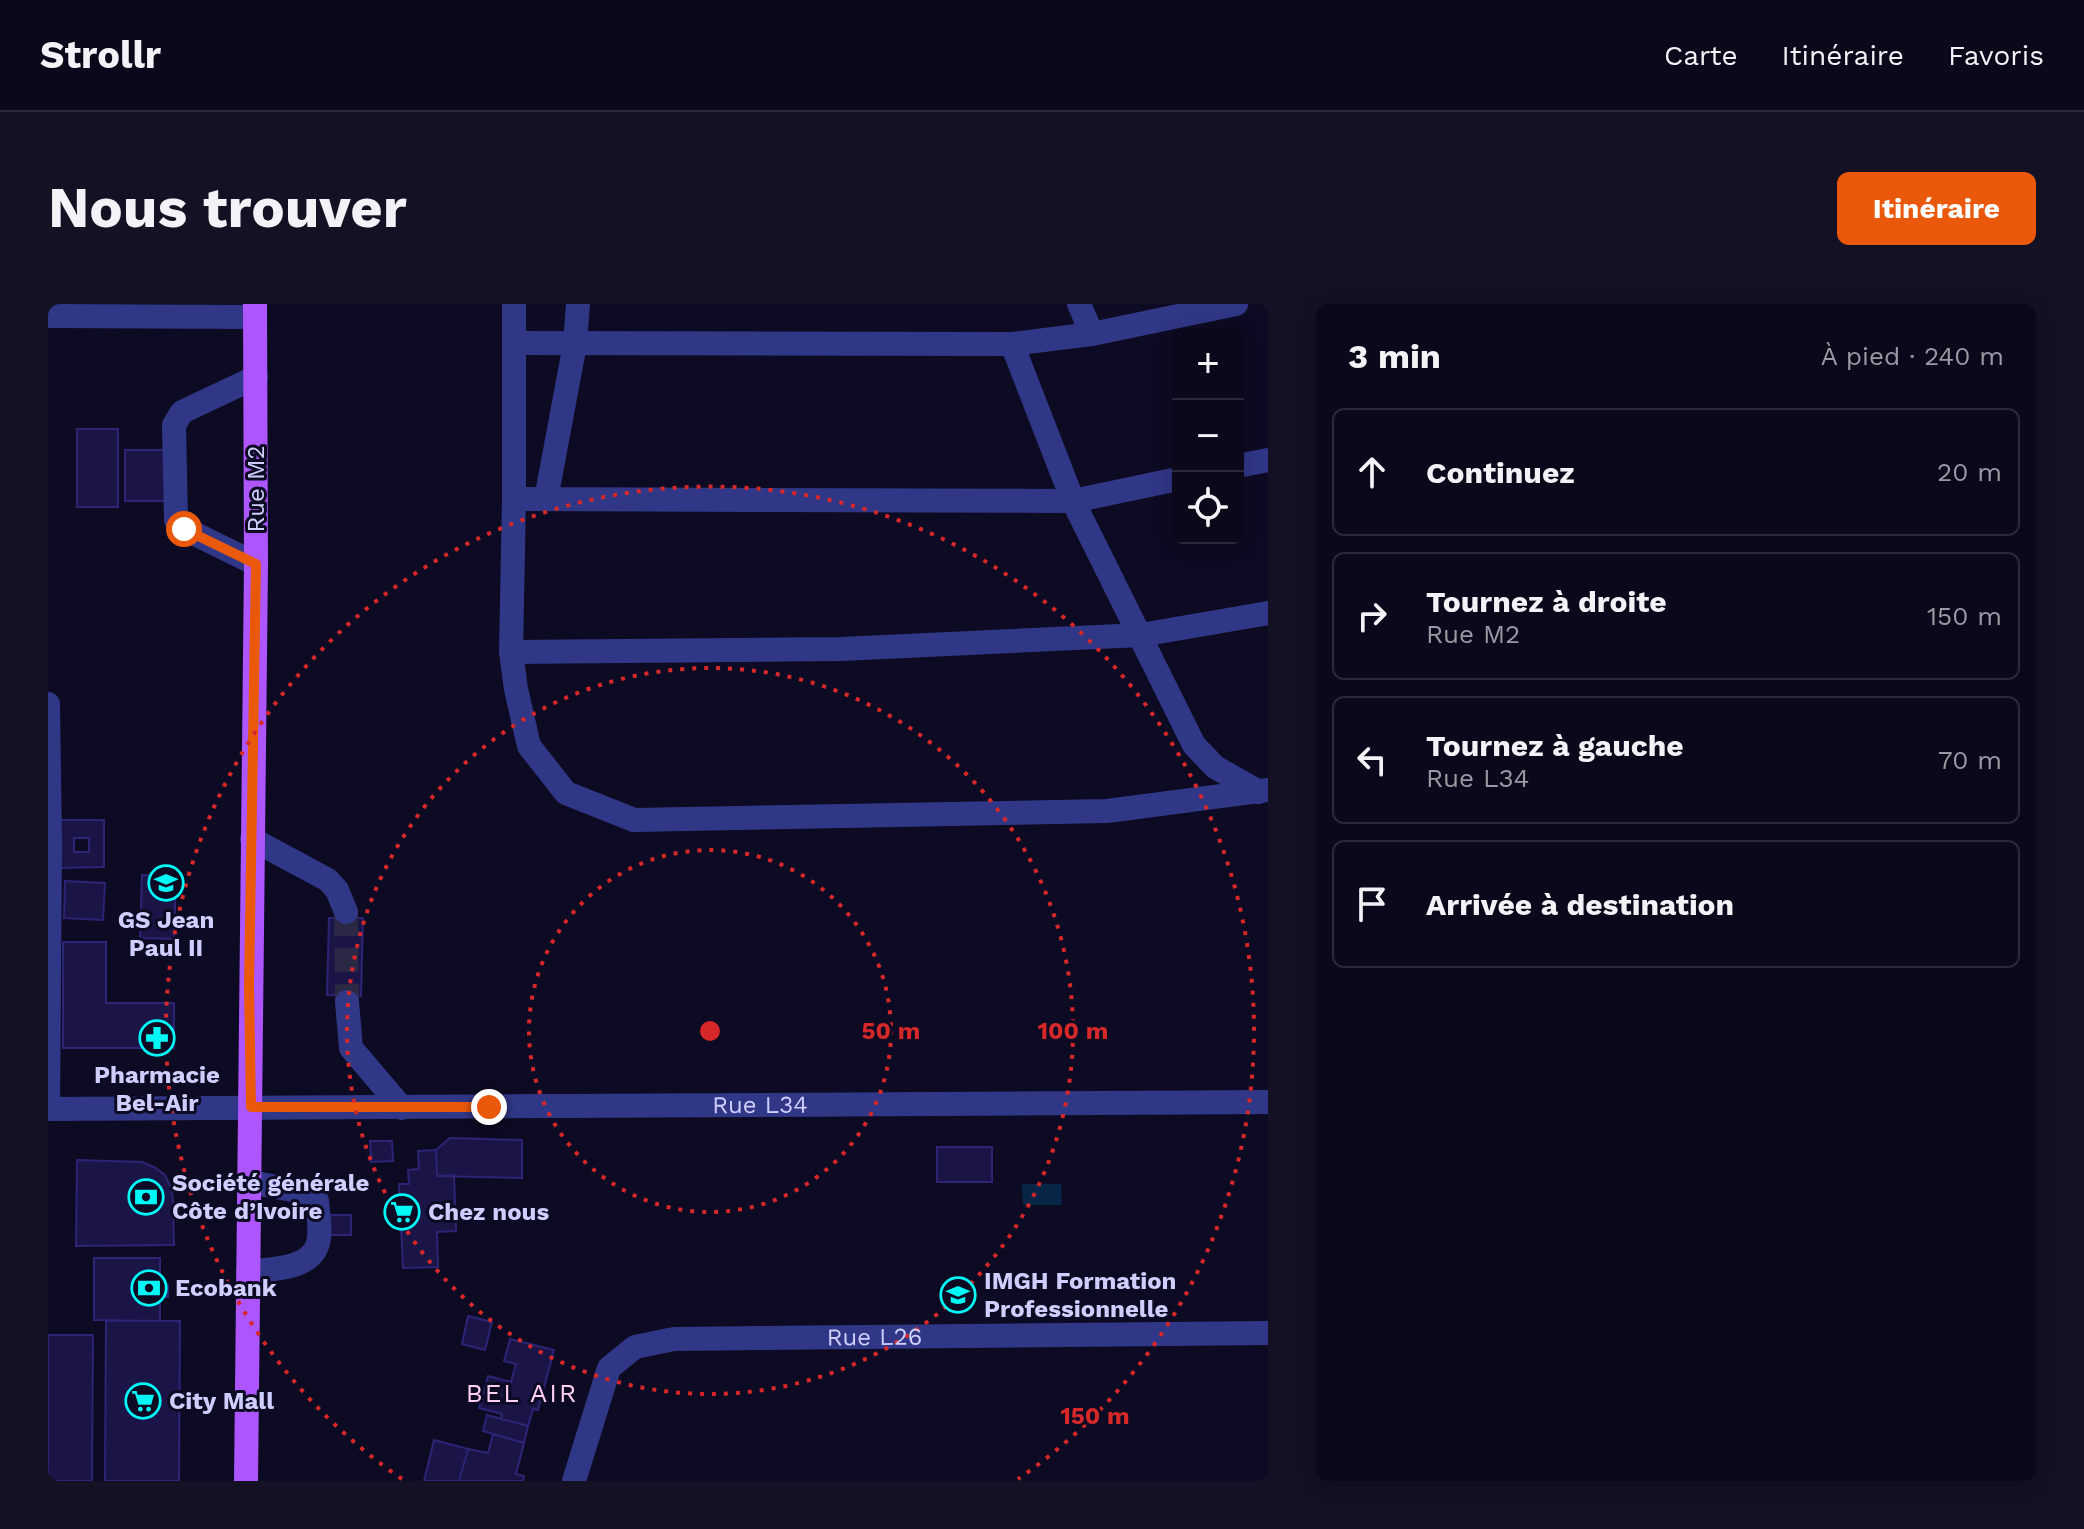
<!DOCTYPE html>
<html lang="fr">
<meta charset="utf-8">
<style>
:root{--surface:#0a081a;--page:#131123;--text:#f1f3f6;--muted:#999aa2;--line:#2a2939;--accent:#ea580c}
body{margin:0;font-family:"Work Sans",sans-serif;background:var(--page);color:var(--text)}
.controls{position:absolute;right:24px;top:24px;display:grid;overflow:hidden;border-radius:12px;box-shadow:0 4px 20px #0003}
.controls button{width:72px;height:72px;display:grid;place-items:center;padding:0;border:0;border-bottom:2px solid var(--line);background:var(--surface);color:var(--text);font:40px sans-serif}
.stop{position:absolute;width:24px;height:24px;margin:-18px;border:6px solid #ea580c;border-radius:50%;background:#fff}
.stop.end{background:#ea580c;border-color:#fff;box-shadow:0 2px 8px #0008}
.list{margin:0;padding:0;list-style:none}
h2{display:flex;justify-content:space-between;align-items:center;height:104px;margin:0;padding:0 32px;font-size:34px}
h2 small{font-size:26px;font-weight:400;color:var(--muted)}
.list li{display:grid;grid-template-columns:52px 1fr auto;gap:24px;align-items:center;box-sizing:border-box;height:128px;margin:0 16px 16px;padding:0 16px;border:2px solid var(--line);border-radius:12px}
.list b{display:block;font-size:30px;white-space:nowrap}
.list p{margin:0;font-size:26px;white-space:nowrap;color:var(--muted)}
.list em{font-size:26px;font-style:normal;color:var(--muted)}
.icon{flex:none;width:44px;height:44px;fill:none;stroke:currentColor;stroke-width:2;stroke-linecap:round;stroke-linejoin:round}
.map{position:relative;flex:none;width:1220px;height:1177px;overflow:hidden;border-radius:12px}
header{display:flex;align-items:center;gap:48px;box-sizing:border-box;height:112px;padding:0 40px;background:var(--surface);border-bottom:2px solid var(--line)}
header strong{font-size:38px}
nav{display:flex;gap:44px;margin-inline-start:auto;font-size:28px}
.intro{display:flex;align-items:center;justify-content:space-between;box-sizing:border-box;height:192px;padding:0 48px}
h1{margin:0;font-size:56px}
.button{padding:20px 36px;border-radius:12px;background:var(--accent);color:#fff;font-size:28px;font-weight:700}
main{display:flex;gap:48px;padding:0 48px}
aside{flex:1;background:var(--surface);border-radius:12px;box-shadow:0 4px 20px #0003}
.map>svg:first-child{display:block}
.water{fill:#062547}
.building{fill:#1a1546;stroke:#2c2575;stroke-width:2;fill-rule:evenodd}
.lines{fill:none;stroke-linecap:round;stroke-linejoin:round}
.minor-tunnel{stroke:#2a2844;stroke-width:24;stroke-dasharray:24 12;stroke-linecap:butt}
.minor{stroke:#313787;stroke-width:24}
.major{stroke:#ad55ff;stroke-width:24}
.route{stroke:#ea580c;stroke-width:10}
.ring{fill:none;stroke:#d62828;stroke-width:4;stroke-dasharray:4 8}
.labels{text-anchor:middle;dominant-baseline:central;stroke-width:6;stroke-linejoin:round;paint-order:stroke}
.street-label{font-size:24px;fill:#ceceff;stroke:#0d0b23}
.poi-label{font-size:24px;font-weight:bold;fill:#ceceff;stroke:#0d0b23;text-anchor:start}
.neighbourhood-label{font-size:26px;letter-spacing:2px;fill:#ffd0f3;stroke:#0d0b23}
.centre{fill:#d62828;stroke:#0d0b23;stroke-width:4}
.ring-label{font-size:24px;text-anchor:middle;font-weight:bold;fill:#d62828;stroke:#0d0b23;stroke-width:6;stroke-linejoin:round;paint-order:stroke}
</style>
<header>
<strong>Strollr</strong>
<nav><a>Carte</a><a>Itinéraire</a><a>Favoris</a></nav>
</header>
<div class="intro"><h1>Nous trouver</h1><a class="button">Itinéraire</a></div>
<main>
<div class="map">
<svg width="1220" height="1177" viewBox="0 0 1220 1177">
<rect width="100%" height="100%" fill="#0d0b23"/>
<path class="water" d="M974,880H1013L1014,901H975Z"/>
<path class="building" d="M29,125H70V203H29Z
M77,146H122V197H77Z
M11,516H56V563L11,564ZM26,534H41V548H26Z
M94,571L128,572L126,635L92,634Z
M17,577L57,579L55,616L16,614Z
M281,614H315L313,692L279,691Z
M15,638H58V699H126V744H15Z
M402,834L474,836V874L389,872L388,846Z
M322,837H344L345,857L323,858Z
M889,843H944V878H889Z
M388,846L389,872L406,871L408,927L389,928L390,963L355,964L351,880H361L360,866L371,865L370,847Z
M29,856L94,858L106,863L117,871L123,884L125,896L126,941L28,942Z
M278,911H303V931H278Z
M46,954H112V981H120V993H112V1017L46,1016Z
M420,1012L444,1018L437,1046L414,1040Z
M58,1017H132L131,1177H57Z
M0,1031H45L44,1177H0Z
M462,1035L506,1046L490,1106L485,1105L480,1122L453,1115L454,1110L431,1104L440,1072L463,1078L468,1060L456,1057Z
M439,1111L480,1122L476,1139L435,1127Z
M445,1130L476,1139L468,1170L476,1172L475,1177H411L420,1145L440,1149Z
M386,1136L420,1145L411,1177H376Z"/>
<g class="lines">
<path class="minor-tunnel" d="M298,608L299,698"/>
<g class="minor">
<path d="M466,0V195L463,348L468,385L481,442L518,489L586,516L1059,507L1220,486"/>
<path d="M1031,0L1044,30"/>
<path d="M0,12L207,13"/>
<path d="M466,39L964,40L1044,30L1188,0"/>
<path d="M964,40L1025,197L1146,441L1167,463L1211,488"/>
<path d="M1190,162L1220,156"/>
<path d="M466,195L1025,197L1130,175"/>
<path d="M498,195L527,40L530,0"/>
<path d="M208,260L131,222L128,216L126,121L134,108L208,73"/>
<path d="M463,348L793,345L1093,331L1220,309"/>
<path d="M0,400L2,540L0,805"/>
<path d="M204,535L280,576L289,586L298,608"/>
<path d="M299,698L303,744L354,804"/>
<path id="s1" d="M0,805L1220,798"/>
<path d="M200,968C221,965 260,966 269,942C274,930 270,910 269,897L260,889L202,878"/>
<path id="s2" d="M526,1177L561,1064L587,1043L626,1035L1220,1029"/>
</g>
<path class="major" d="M198,1177L208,260L207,0"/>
</g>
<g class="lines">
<path class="route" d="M136,225L208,260L201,682L203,803H441"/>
</g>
<g class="ring">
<circle cx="662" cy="727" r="181"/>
<circle cx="662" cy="727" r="363"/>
<path d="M354 1175A544 544 0 1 1 970 1175"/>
</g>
<defs>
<symbol id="school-ring" viewBox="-11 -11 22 22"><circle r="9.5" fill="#0d0b23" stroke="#00f9f7" stroke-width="1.5"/><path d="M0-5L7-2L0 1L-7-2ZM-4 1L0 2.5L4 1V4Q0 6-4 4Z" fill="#00f9f7"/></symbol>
<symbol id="pharmacy-ring" viewBox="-11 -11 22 22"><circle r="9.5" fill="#0d0b23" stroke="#00f9f7" stroke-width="1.5"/><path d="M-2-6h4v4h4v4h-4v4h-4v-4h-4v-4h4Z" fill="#00f9f7"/></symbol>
<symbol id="bank-ring" viewBox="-11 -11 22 22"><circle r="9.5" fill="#0d0b23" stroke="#00f9f7" stroke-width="1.5"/><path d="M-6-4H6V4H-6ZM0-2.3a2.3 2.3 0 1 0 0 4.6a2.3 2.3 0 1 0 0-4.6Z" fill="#00f9f7"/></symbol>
<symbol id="supermarket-ring" viewBox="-11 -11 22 22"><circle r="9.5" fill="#0d0b23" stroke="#00f9f7" stroke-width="1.5"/><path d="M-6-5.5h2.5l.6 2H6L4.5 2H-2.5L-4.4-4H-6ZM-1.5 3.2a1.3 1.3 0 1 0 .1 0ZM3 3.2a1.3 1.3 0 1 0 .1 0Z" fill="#00f9f7"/></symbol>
<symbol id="university-ring" viewBox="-11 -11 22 22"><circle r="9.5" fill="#0d0b23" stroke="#00f9f7" stroke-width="1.5"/><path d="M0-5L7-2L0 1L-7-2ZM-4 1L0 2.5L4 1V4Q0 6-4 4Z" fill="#00f9f7"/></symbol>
</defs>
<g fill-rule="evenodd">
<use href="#school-ring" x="98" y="559" width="40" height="40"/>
<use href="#pharmacy-ring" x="89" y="714" width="40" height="40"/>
<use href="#bank-ring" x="78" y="873" width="40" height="40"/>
<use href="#supermarket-ring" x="334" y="888" width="40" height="40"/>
<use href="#bank-ring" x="81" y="964" width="40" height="40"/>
<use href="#university-ring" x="890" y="971" width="40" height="40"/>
<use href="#supermarket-ring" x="75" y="1077" width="40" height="40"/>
</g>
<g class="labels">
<g class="street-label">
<text transform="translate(208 185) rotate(-90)">Rue M2</text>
<text stroke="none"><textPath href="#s1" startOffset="712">Rue L34</textPath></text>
<text stroke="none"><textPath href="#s2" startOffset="392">Rue L26</textPath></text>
</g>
<g class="poi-label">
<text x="118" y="616" text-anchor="middle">GS Jean<tspan x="118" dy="28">Paul II</tspan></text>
<text x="109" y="771" text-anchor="middle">Pharmacie<tspan x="109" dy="28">Bel-Air</tspan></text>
<text x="124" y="879">Société générale<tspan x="124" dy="28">Côte d’Ivoire</tspan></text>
<text x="380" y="908">Chez nous</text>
<text x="936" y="977">IMGH Formation<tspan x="936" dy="28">Professionnelle</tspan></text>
<text x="127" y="984">Ecobank</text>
<text x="121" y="1097">City Mall</text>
</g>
<g class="neighbourhood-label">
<text x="474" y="1089">BEL AIR</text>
</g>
</g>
<circle cx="662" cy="727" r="12" class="centre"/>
<g class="ring-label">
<text x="843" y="735">50 m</text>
<text x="1025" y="735">100 m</text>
<text x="1047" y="1120">150 m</text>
</g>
</svg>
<div class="controls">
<button>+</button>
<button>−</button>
<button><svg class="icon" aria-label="locate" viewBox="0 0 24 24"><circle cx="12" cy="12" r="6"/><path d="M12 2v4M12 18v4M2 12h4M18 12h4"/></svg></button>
</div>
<div class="stop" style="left:136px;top:225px"></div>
<div class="stop end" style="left:441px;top:803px"></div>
</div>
<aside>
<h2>3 min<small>À pied · 240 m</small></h2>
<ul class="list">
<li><svg class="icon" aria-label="ahead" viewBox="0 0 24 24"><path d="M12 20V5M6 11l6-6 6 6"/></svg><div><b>Continuez</b></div><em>20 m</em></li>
<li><svg class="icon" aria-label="right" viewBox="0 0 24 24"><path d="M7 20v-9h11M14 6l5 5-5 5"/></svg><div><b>Tournez à droite</b><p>Rue M2</p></div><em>150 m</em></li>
<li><svg class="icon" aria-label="left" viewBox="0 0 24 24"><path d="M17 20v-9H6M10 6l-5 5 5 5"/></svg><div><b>Tournez à gauche</b><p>Rue L34</p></div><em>70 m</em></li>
<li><svg class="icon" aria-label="arrive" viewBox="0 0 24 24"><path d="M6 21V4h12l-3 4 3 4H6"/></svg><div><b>Arrivée à destination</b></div></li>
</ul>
</aside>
</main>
